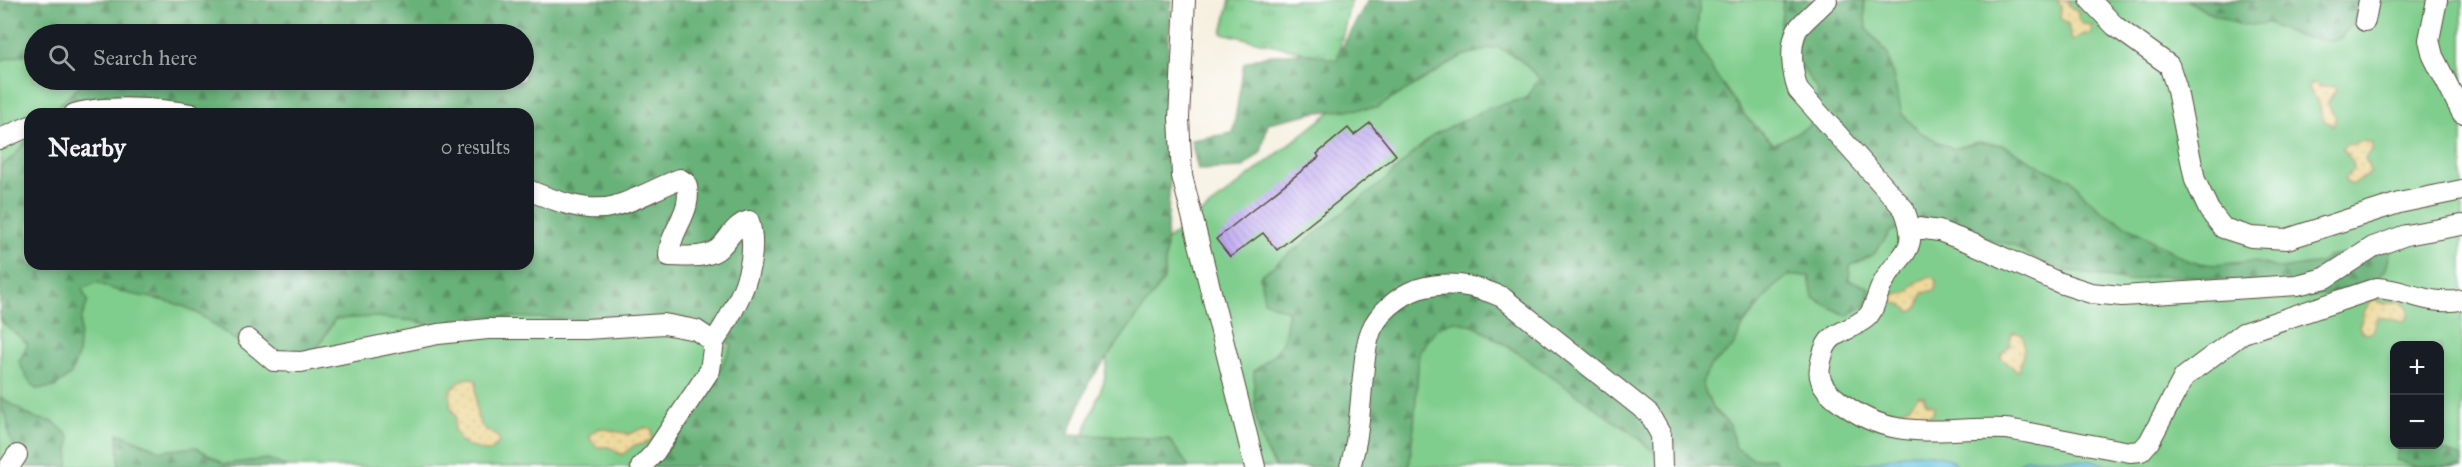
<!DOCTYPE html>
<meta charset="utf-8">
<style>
:root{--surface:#171b24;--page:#20242c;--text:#f1f3f6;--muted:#9ea1a6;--line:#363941}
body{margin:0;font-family:"IM FELL Great Primer",serif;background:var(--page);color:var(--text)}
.controls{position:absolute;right:18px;bottom:18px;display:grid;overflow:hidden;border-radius:12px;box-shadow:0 3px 9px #0003}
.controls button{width:54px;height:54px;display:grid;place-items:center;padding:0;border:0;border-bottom:2px solid var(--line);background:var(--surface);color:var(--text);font:30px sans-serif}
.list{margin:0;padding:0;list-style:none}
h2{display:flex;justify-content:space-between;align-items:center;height:78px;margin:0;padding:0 24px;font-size:26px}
h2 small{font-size:20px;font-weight:400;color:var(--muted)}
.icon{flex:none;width:33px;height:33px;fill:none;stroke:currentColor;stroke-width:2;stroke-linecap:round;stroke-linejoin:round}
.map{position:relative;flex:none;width:2462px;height:467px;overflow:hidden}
.search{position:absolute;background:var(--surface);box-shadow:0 3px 9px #0003;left:24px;top:24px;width:510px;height:66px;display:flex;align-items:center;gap:15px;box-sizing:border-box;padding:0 21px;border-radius:33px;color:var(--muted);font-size:22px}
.panel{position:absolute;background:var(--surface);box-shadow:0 3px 9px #0003;left:24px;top:108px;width:510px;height:162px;border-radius:18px}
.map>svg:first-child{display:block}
.grass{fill:#80ce8d;stroke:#5e7c56;stroke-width:1.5;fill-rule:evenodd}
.forest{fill:url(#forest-firs);stroke:#526e4b;stroke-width:1.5}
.sand{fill:url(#sand-dots);stroke:#94825e;stroke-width:1.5}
.park{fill:url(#park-tufts);stroke:#5e7c56;stroke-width:1.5}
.water{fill:#61c1e0;stroke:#4e767f;stroke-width:1.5}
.building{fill:url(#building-back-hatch)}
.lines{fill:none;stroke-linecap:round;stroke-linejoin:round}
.minor-casing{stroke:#57483b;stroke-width:22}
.minor{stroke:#fff;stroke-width:20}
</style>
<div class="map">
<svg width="2462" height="467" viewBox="0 0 2462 467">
<defs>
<pattern id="forest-firs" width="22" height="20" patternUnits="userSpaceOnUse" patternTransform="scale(1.5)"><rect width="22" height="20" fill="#68b178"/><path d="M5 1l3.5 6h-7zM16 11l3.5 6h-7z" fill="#579062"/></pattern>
<pattern id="sand-dots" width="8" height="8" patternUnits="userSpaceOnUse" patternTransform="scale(1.5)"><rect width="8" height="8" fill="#eeda9e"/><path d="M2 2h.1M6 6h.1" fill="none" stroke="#cdbb88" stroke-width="1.8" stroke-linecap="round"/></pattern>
<pattern id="park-tufts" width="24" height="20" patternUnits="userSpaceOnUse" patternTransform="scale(1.5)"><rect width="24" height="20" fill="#80ce8d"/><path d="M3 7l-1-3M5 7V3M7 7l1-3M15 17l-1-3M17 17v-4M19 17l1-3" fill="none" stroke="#6aa773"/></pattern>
<pattern id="building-back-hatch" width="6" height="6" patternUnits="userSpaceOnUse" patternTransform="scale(1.5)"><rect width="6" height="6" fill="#bea9f2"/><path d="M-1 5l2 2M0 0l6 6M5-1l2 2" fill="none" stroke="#9c8ac3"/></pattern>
</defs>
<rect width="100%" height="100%" fill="#fff"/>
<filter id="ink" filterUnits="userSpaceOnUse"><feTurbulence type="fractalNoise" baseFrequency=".0167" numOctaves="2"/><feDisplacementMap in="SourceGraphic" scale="12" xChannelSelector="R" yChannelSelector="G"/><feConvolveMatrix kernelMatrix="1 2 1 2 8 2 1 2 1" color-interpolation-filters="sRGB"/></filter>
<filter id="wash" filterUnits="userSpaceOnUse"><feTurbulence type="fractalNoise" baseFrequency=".008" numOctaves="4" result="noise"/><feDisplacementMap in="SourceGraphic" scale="24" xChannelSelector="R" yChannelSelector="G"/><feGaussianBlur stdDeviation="1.35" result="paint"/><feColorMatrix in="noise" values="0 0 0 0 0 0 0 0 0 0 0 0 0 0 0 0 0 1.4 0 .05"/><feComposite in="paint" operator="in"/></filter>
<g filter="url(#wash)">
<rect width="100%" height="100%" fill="#f5f0e0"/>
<path class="grass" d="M1474,0H2462V467H0V49L34,43V80H109L228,114H30V264H528L715,335L845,450L1080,444L1104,381L1121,276ZM2394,346H2440V444H2394Z"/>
<path class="forest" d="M0,0H1172L1168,47L1171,163L1164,280L1089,382L1068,434L1169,439L1189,467H650L672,444L705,396L732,346L696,320H592L476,316L437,327L415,321L376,317L335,319L314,354C301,355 276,359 264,355C236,347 213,319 185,307C157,295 125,298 97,282L82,289L88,301L81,320L78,355L71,374L55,387L36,389L26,376L19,362L28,344L4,324L0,317V167L13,157L30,137V264H528V114H49L86,80H524V34H34V53L0,60Z
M1368,0H1700L1696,40L1715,74L1746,117L1774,144L1810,126L1818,91L1780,35L1783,0H1864L1866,28L1888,54L1902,114L1920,132L1952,149L1978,142L2003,145L2049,171L2071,179L2086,197L2106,214L2190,262L2216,265L2252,261L2281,269L2320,263L2328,256L2391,248L2386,269L2373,284L2321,295L2287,297H2256L2230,280L2195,276H2157L2129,281L2074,272L2044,264L2013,245L1987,239L1964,229L1923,219L1891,231L1874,254L1850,266L1849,280L1870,288L1867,304L1847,316L1813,298L1809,276H1788L1773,288L1744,324L1733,347L1710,367L1702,383L1712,408L1730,425L1735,447L1753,459L1773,458L1779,467H1671L1637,437L1515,351L1473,325L1453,321L1437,328L1419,352L1414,426L1409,467H1276C1255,440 1254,404 1254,371C1281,350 1285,345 1288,311L1264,301L1260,276L1384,181L1433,135L1489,108L1527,98L1539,78L1519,59L1498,47L1462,56L1377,108L1317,112L1268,123L1261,152L1242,168L1198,170L1191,140L1233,133L1244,63L1264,56L1341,49Z
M2187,0H2369L2341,38L2330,41L2300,37L2268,23L2243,26L2205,11Z
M0,397L34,418L54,422L70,437L68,467H27C26,456 14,449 10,439C5,427 12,418 0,409Z
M118,433L161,451L196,447L224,464L268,459L288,467H119Z
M2400,445H2429L2462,457V467H2413V465L2396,460Z"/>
<path class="sand" d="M2057,0H2069V6L2078,11L2079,21L2083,24L2092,25V34L2081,35L2074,40H2071L2068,24L2060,18L2061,7Z
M2316,83L2321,87L2334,86L2336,90C2325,105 2326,102 2336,117L2333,126L2323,120L2319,103L2309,89L2310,84Z
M2362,141L2372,143V151L2365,158L2371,173L2352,185L2346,182L2345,178L2354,169L2353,162L2342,148L2346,144L2354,145Z
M1930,276L1936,280L1935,290C1915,294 1924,297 1916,310L1910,312L1903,305L1893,303L1894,294L1907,293L1915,283Z
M2372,300H2376L2385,304L2400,301L2408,307V317L2403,322L2380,317L2377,318L2373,332L2367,334L2362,332L2359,326L2366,308Z
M2014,332L2023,335C2026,348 2022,356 2020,369L2017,371L2001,358V355L2010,345L2011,335Z
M470,378L476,380C477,395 472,418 485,429C488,432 494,434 498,437L499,442L491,451H483L461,443L454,429L456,417L450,406V391L463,379Z
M1918,396H1924L1926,403L1934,406L1933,414C1924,418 1916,418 1907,422L1898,417L1899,412L1909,407Z
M646,427L652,429V439L644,444L635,445L622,455L609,447H597L590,439V434L600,428L629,434Z"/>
<path class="park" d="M1230,0H1351L1337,60L1222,33Z"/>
<path class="water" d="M1912,453C1928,454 1948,453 1958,467H1809L1862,465Z
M2047,458L2094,461L2116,467H2012L2026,459Z"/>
<g id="blocks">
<path class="building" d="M1370,123L1396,155L1277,250L1263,233L1230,257L1216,239L1319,157L1317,154L1348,128L1354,135Z"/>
</g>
</g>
<g filter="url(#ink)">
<use href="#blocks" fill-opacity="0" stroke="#57483b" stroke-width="1.5"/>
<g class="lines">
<defs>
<path id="minor" d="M1185,0L1179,118L1182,176L1255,467
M1827,0C1819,8 1802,22 1797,30C1789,47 1792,73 1798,90L1904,209C1922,255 1898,252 1882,285C1877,294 1874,312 1866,318C1840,338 1826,328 1820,367C1817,382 1828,393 1839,401C1895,445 1941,426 2005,429C2018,430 2032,434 2045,436C2074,442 2102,447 2130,452L2141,451L2149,442L2184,377L2243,333L2377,288C2410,290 2426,306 2462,300
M2090,0L2115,26L2169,65L2176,86L2195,180L2209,210L2223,228L2251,237L2287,239L2399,203L2462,190
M2437,0L2429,40L2433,56L2462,113
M2365,21L2369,0
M74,114C104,105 160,108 191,114
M0,139L30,126
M528,190C553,200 587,214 615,206C637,200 658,187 680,179L686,183C695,211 669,230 669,256C684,256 703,259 717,250C729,241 733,225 749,221C761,264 737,307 714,342
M1911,227L1939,231L1971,243L2060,283L2091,293L2122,296L2297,285L2325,278L2373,247L2406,235L2462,225
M248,339L274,361L301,362L438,334L488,329H586L664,324L696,330L714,342L710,370L655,452L641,467
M9,467L17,455
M1350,467C1359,438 1360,407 1363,376C1365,361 1365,345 1371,331C1378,313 1400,295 1418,289C1448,280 1474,285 1502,297L1649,414L1661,435L1662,467"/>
</defs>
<use href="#minor" class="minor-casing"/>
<use href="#minor" class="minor"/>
</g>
</g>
</svg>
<div class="controls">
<button>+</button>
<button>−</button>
</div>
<div class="search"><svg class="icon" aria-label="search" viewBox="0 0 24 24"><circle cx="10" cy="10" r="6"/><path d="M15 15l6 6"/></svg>Search here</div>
<section class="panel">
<h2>Nearby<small>0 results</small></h2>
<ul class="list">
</ul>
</section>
</div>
